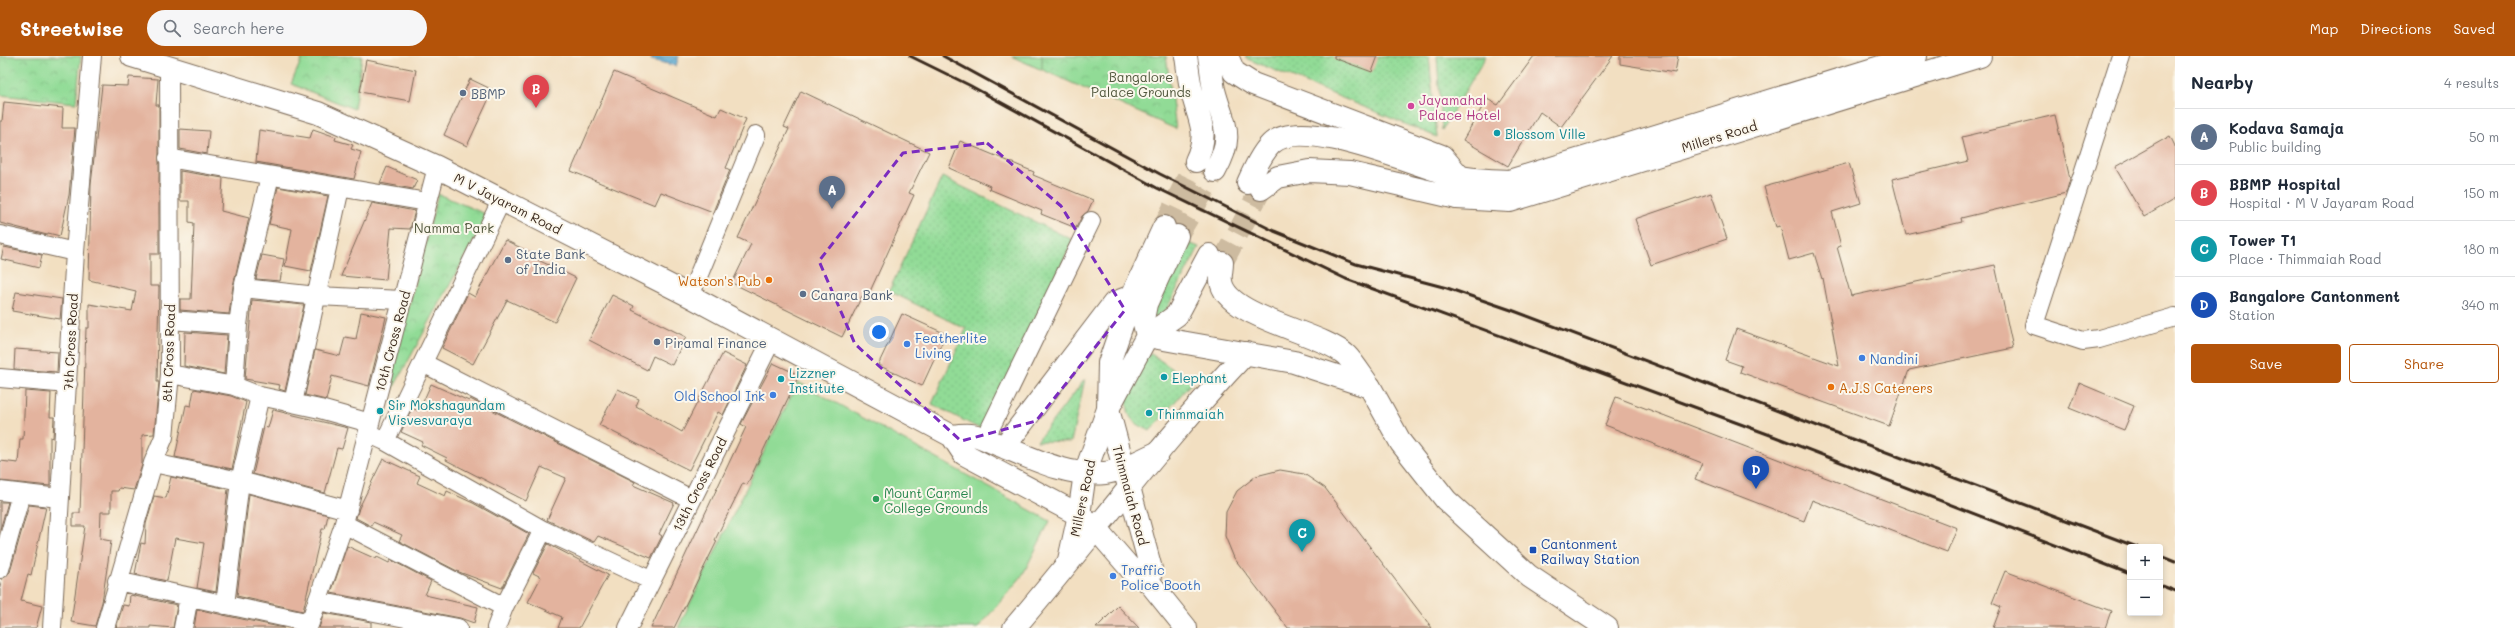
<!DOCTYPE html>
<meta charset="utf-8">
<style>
:root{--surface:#fff;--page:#f6f6f7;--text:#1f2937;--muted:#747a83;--line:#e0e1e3;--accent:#b45309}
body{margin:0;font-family:Mali,sans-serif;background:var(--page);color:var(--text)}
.controls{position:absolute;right:12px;bottom:12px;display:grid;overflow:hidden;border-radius:4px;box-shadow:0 2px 6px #0003}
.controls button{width:36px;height:36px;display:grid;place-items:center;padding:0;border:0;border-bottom:1px solid var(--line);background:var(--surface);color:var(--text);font:20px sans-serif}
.you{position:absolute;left:879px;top:276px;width:14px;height:14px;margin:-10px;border:3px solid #fff;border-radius:50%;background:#1a73e8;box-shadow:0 0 0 6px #1a73e833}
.badge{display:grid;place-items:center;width:26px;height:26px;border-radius:50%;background:var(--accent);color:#fff;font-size:13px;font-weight:700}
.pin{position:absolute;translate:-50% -33px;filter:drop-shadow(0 1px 2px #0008)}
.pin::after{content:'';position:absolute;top:21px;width:14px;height:12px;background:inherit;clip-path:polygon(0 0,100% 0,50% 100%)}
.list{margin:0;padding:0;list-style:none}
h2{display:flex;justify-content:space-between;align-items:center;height:52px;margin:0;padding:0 16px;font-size:17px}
h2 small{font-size:13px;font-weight:400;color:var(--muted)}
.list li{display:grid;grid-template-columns:26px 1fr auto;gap:12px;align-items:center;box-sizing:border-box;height:56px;padding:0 16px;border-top:1px solid var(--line)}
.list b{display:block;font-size:15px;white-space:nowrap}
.list p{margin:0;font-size:13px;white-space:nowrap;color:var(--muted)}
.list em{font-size:13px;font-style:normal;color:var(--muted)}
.actions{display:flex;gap:8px;padding:12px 16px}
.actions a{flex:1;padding:9px 0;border:1px solid var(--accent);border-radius:4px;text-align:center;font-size:14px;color:var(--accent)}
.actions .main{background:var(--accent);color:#fff}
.icon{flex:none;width:22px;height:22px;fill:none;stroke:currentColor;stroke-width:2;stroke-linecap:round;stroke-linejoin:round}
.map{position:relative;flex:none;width:2175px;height:572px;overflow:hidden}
header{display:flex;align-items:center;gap:24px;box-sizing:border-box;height:56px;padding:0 20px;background:var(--accent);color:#fff}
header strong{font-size:19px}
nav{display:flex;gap:22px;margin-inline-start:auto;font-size:14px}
.search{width:280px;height:36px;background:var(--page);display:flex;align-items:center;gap:10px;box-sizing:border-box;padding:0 14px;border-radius:22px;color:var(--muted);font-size:15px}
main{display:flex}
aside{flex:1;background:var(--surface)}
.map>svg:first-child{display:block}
.grass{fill:url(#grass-dots);stroke:#66825a}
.park{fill:url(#park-crowns);stroke:#66825a}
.pitch{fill:#91db96;stroke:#66825a}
.water{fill:url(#water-waves);stroke:#486877}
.building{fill:#e3b39e}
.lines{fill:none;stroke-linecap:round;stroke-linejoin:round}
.secondary-tunnel{stroke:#cdbba0;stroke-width:22;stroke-dasharray:22 11;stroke-linecap:butt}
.primary-tunnel{stroke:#cdbba0;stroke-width:22;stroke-dasharray:22 11;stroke-linecap:butt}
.street-casing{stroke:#7b6957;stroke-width:20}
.secondary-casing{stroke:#7b6957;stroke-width:24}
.primary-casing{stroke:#7b6957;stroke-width:24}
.street{stroke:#fff;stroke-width:18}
.secondary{stroke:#fff;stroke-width:22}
.primary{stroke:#fff;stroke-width:22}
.rail{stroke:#3b2a1e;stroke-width:3}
.marked{fill:none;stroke:#7b2cbf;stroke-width:3;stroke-dasharray:8 5;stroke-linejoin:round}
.service-dot{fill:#5c6f8a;stroke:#fbf7ec;stroke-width:1.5}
.hotel-dot{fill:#d1479c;stroke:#fbf7ec;stroke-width:1.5}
.culture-dot{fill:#0f9aa8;stroke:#fbf7ec;stroke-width:1.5}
.food-dot{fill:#e8710a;stroke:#fbf7ec;stroke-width:1.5}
.shop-dot{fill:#3f7fe0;stroke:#fbf7ec;stroke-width:1.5}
.leisure-dot{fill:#2e9e5b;stroke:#fbf7ec;stroke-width:1.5}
.transit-dot{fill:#1a4fb4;stroke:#fbf7ec;stroke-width:1.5}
.labels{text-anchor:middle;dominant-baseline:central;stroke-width:4;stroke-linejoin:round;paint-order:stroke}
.park-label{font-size:13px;fill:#50563c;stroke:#fbf7ec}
.service-label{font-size:13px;fill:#4e5e75;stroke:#fbf7ec;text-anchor:start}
.hotel-label{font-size:13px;fill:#b23c85;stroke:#fbf7ec;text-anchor:start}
.culture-label{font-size:13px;fill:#0d838f;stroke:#fbf7ec;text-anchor:start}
.street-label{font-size:13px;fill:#3b2a1e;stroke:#fbf7ec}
.food-label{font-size:13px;fill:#c56008;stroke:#fbf7ec;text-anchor:end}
.shop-label{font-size:13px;fill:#366cbe;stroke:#fbf7ec;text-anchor:start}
.leisure-label{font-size:13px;fill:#27864d;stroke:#fbf7ec;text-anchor:start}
.transit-label{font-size:13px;fill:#164399;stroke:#fbf7ec;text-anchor:start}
</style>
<header>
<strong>Streetwise</strong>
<div class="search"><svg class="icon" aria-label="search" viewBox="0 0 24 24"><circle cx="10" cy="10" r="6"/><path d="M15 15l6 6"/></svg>Search here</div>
<nav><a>Map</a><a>Directions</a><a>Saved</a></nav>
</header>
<main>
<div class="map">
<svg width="2175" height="572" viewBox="0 0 2175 572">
<defs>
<pattern id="grass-dots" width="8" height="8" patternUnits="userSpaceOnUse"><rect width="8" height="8" fill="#91db96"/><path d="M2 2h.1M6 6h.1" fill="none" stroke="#7ebc81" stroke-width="1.8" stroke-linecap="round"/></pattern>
<pattern id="park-crowns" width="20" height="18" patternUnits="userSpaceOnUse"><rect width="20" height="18" fill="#91db96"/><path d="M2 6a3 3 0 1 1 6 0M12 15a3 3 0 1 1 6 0" fill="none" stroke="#7ebc81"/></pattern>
<pattern id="water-waves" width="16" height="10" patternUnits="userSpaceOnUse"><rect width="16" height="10" fill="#56a7d0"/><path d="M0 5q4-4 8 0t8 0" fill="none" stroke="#4888a8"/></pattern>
</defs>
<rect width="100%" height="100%" fill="#fbf7ec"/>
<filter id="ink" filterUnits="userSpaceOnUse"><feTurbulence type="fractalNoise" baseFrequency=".025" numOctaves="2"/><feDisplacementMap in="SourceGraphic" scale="8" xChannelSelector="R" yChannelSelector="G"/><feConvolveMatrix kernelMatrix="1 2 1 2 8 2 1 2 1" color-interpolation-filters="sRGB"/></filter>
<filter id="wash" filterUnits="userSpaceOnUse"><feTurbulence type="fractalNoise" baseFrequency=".012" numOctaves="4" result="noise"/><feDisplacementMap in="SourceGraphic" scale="16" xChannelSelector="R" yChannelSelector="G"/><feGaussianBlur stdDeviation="0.9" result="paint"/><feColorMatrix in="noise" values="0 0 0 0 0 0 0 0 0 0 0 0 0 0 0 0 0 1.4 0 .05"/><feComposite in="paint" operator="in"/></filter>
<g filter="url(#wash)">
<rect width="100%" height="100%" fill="#f2dfc1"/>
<path class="grass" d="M1247,0H1429L1437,81L1245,2Z
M1437,0H1486L1442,74Z
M942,121L1073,184L984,375L932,348L966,273L889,235Z
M1183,185L1199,191L1165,256L1154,262L1149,255Z
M1151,298L1192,326L1150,375C1143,371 1132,367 1129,358C1123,339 1130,304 1151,298Z
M1085,323L1071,386L1037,385Z"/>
<path class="park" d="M0,0H81L76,47L0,39Z
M303,0H362L354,53L291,28Z
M1011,0H1166L1176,73Z
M438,138L488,159L383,351Z"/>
<path class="pitch" d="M1011,0H1042V14Z
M798,326L1050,465L1022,520L978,572H678Z"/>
<path class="water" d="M652,0H679L676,10L651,4Z"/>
<g id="blocks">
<path class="building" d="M1334,0H1378L1372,16L1334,2Z
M1534,0H1613L1561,71L1540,56L1508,110L1463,84L1487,43L1498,49Z
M1620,0H1678L1675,17L1620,8Z
M366,4L416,14L410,45L360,36Z
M614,16L717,60L721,52L746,63L726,112L730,114L713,156L661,136L655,149L571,115Z
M129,21L158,23L156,49H159V198H150V230H159L157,326H159L154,378L142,379V409L134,434L119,432L118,435H111V456H101L100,483L111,485L102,546L95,570L71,566L85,470H73V457H80L86,272H89V248L132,255L136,235L89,224L91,129L102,29L128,30Z
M470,23L493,34L467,90L444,79Z
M801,35L929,96L909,137L914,139L867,242L862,240L842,281L732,227L751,188L738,182L789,73L784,71Z
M4,46L63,52L62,72H75L69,139L60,180L48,177L47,179L0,167V65H2Z
M2055,59L2070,123L2066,137L1961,162L1962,166L1906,179L1892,123L1968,105L1962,81Z
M180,73L209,75L207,98L180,93Z
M313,73L336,81L335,84L353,89L351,93L361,96L354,123L256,106L259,74L310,82Z
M2170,80L2175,90V143L2144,161L2115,111Z
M960,85L1034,116L1033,119L1093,144L1088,155L1082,160L1076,172L1041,158L1042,155L989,133L990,130L949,112Z
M1849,107L1861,147L1832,156L1841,190L1837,191L1851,240L1995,209L2013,292L1909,314L1889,370L1740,316L1742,310L1725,304L1736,273L1839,310L1823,222L1822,223L1814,197L1789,204L1780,170L1776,171L1764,131Z
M387,111L417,124L413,133L380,127Z
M180,115L223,122L221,155L249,162L233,230L229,258L180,254V243H191L194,167L189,166V145H180Z
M278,131L328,140L311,215L285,210L292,173L269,168Z
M1711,137L1727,183L1651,209L1635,163Z
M372,147L415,155L410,173L391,172L386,224L341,220Z
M505,184L539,201L538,204L576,222L555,266L507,244L473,308L442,292L468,237L475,241Z
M4,191L42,199L39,212L1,203Z
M262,199L284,203L280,225L256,223Z
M16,236L62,243L60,263L12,255Z
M612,239L634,250L632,254L686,281L672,309L653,300L647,314L589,284Z
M252,244L304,249L285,335L279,333L280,329L245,323Z
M361,256L386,261L369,330L332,320L326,344L305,339L315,294L340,300L345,281L356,283Z
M902,258L946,278L922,330L878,309Z
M185,276L227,279L224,318L184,310Z
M15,293L58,296L57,316L14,313Z
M723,297L747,309L723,359L718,356L689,414L599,369L618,333L639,343L636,350L682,376Z
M773,307L799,319L747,429L743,427L715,484L717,485L674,572H651L746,371L741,368Z
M2079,327L2134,350L2124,374L2069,352Z
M431,328L469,345L470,343L635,426L633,429L674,447L659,478L662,480L651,502L598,480L594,486L547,464L566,422L541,411L526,445L446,404L447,402L421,389L423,386L401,376L412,352L419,355Z
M194,333L231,340L246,346L232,413L175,401L186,349L191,350Z
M25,335L51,337L50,361H54L53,382L50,381V430L0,425V405L18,407L20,383H23Z
M1616,341L1957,472L1947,496L1812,444L1804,465L1695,423L1702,407L1605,369Z
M273,354L348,372L342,393L337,392L325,437L253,418L264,371L268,372Z
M383,403L420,420L417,427L445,440L447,435L473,447L529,478L502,532L459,516L399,485L402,479L373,466L371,470L356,462L359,452Z
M1280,414L1304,418L1325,432L1432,572H1288L1234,502L1225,480L1226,456L1237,435L1256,420Z
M171,421L228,433L216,536L197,532L204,487L175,482L167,525L135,518L141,487L145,488L146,468L154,440L166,442Z
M249,438L328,459L325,473H322L303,555L237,540Z
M0,446H8L0,474Z
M29,449L46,451L31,519L28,518L21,545L42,550L36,572H0V530L2,523L10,516Z
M548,488L608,519L579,572H558L562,561L528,546L541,521L533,517Z
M347,490L376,503L377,501L389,507L391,504L431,525L425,539L478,551L474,567L460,562L331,537Z
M2005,515L2111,555L2105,572H1993L2001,551L1992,547Z
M130,539L177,549L173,572L150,570V572H116L123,549L129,550Z
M1118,550L1139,572H1096Z
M197,553L223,559L284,572H194Z
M324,557L371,566V572H319Z"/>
</g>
</g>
<g filter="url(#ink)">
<use href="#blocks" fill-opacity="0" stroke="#7b6957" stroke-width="1"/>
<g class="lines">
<path class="secondary-tunnel" d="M1222,207L1261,133"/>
<path class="primary-tunnel" d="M1164,171L1196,105
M1177,180L1215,115"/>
<defs>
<path id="street" d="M2121,0L2034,269L2083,285L2099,283L2175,261
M168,102L427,146
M0,179L75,196
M243,232L317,240L402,244
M690,240L756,79
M170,264L238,269L243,232L270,120
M423,307L691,443
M170,318L234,330L260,340L320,353L370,367
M0,322L68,328
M234,330L238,269
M293,347L340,132
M374,380L385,385L502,143
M985,383L1091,165
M385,385L543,474L650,524
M153,407L240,425L348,454
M0,435L59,442
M344,468L504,551
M0,513L21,438
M117,525L310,567
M317,545L458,572
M225,549L240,425L260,340
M52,572L75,196L92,0
M105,572L153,407L164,381L170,318L169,13
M183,572L189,541
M308,572L343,471L437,111
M496,572L504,551L543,474
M628,572L771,285"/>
<path id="secondary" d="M132,0L318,57L437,111L690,240L952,380L964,398L1079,459L1097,474L1135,518L1149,526L1186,572
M1248,127C1254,114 1261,98 1271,88C1302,58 1416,110 1452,119C1470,124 1490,124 1509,125L1916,0
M1261,133L1278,121L1309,115L1350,117L1457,142L1510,145L1980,0
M1222,207C1222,213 1220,220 1221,225C1225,261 1321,276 1346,299C1355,308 1362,321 1370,331
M1147,280L1177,259L1209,199
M1108,353L1151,513L1149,526
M952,380C978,376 981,382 1004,391C1035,404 1071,421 1105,417C1123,415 1142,403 1159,396
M1004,391L1114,247L1132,240"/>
<path id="primary" d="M1186,0C1188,13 1189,27 1193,40C1200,67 1209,77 1196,105
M1209,0C1211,11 1212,23 1214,34C1223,69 1236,78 1215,115
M1227,0L1234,16L1253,28L1442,100L1460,121L1457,142
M1147,280L1294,306L1370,331L1401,387L1446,444L1529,520L1607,572
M1147,280L1143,263L1146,248L1177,180
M1110,349L1147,280
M1069,504L1079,459L1085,417L1108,353L1109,307L1132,240L1164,171
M1014,572C1092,481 1163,384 1246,297"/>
</defs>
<use href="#street" class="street-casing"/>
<use href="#secondary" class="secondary-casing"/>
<use href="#primary" class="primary-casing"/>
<use href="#street" class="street"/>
<use href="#secondary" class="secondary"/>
<use href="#primary" class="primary"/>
<path class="rail" d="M910,0L969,29L1157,132L1346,223L1773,380L2130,518
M943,0L1160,118L1274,175L1356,208L1447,232L1514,255L2137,491
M2160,500L2175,506
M2160,529L2175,535"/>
</g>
</g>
<path class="marked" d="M987,87L1061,150L1125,254L1036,365L961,385L855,288L819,205L903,97Z"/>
<g class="service-dot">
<circle cx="463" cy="37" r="4"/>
<circle cx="508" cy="204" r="4"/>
<circle cx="803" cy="238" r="4"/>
<circle cx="657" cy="286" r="4"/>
</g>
<circle class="hotel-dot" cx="1411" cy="50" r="4"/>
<g class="culture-dot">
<circle cx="1497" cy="77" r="4"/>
<circle cx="1164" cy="321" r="4"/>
<circle cx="781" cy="323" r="4"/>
<circle cx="380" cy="355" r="4"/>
<circle cx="1149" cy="357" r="4"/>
</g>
<g class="food-dot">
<circle cx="769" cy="224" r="4"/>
<circle cx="1831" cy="331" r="4"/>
</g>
<g class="shop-dot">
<circle cx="907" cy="288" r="4"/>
<circle cx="1862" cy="302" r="4"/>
<circle cx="773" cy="339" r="4"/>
<circle cx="1113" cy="520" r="4"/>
</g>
<circle class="leisure-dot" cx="876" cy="443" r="4"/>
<rect class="transit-dot" x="1529" y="490" width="8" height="8" rx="2"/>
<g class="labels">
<g class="park-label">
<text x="1141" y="20">Bangalore<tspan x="1141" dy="15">Palace Grounds</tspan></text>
<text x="454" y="171">Namma Park</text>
</g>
<g class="service-label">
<text x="471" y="37">BBMP</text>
<text x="516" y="197">State Bank<tspan x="516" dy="15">of India</tspan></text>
<text x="811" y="238">Canara Bank</text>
<text x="665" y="286">Piramal Finance</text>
</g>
<g class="hotel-label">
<text x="1419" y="43">Jayamahal<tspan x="1419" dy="15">Palace Hotel</tspan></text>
</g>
<g class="culture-label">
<text x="1505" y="77">Blossom Ville</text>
<text x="789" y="316">Lizzner<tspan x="789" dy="15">Institute</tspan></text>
<text x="1172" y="321">Elephant</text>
<text x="388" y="348">Sir Mokshagundam<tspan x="388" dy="15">Visvesvaraya</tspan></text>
<text x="1157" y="357">Thimmaiah</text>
</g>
<g class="street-label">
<text transform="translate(1719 80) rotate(-17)">Millers Road</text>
<text transform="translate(508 147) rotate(27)">M V Jayaram Road</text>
<text transform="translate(392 285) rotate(-75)">10th Cross Road</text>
<text transform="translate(70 286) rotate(-87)">7th Cross Road</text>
<text transform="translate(168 297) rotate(-88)">8th Cross Road</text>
<text transform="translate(699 428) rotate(-63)">13th Cross Road</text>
<text transform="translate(1131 439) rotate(75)">Thimmaiah Road</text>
<text transform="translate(1082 442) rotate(-78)">Millers Road</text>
</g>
<g class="food-label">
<text x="761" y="224">Watson's Pub</text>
<text x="1839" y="331" text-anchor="start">A.J.S Caterers</text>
</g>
<g class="shop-label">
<text x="915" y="281">Featherlite<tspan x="915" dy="15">Living</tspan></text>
<text x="1870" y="302">Nandini</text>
<text x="765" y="339" text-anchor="end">Old School Ink</text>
<text x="1121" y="513">Traffic<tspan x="1121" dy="15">Police Booth</tspan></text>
</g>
<g class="leisure-label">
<text x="884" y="436">Mount Carmel<tspan x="884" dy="15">College Grounds</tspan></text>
</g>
<g class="transit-label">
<text x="1541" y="487">Cantonment<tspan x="1541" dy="15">Railway Station</tspan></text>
</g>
</g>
</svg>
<div class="controls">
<button>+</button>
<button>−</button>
</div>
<div class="you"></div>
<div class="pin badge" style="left:832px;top:153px;background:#5c6f8a">A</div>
<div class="pin badge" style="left:536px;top:52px;background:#e0444e">B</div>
<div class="pin badge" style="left:1302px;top:496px;background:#0f9aa8">C</div>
<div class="pin badge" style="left:1756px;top:433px;background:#1a4fb4">D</div>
</div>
<aside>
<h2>Nearby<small>4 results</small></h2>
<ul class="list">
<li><span class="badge" style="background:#5c6f8a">A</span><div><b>Kodava Samaja</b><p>Public building</p></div><em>50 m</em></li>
<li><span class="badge" style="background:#e0444e">B</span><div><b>BBMP Hospital</b><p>Hospital · M V Jayaram Road</p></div><em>150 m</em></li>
<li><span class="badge" style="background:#0f9aa8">C</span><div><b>Tower T1</b><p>Place · Thimmaiah Road</p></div><em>180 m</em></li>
<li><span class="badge" style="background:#1a4fb4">D</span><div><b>Bangalore Cantonment</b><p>Station</p></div><em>340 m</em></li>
</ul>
<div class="actions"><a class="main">Save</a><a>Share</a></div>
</aside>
</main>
